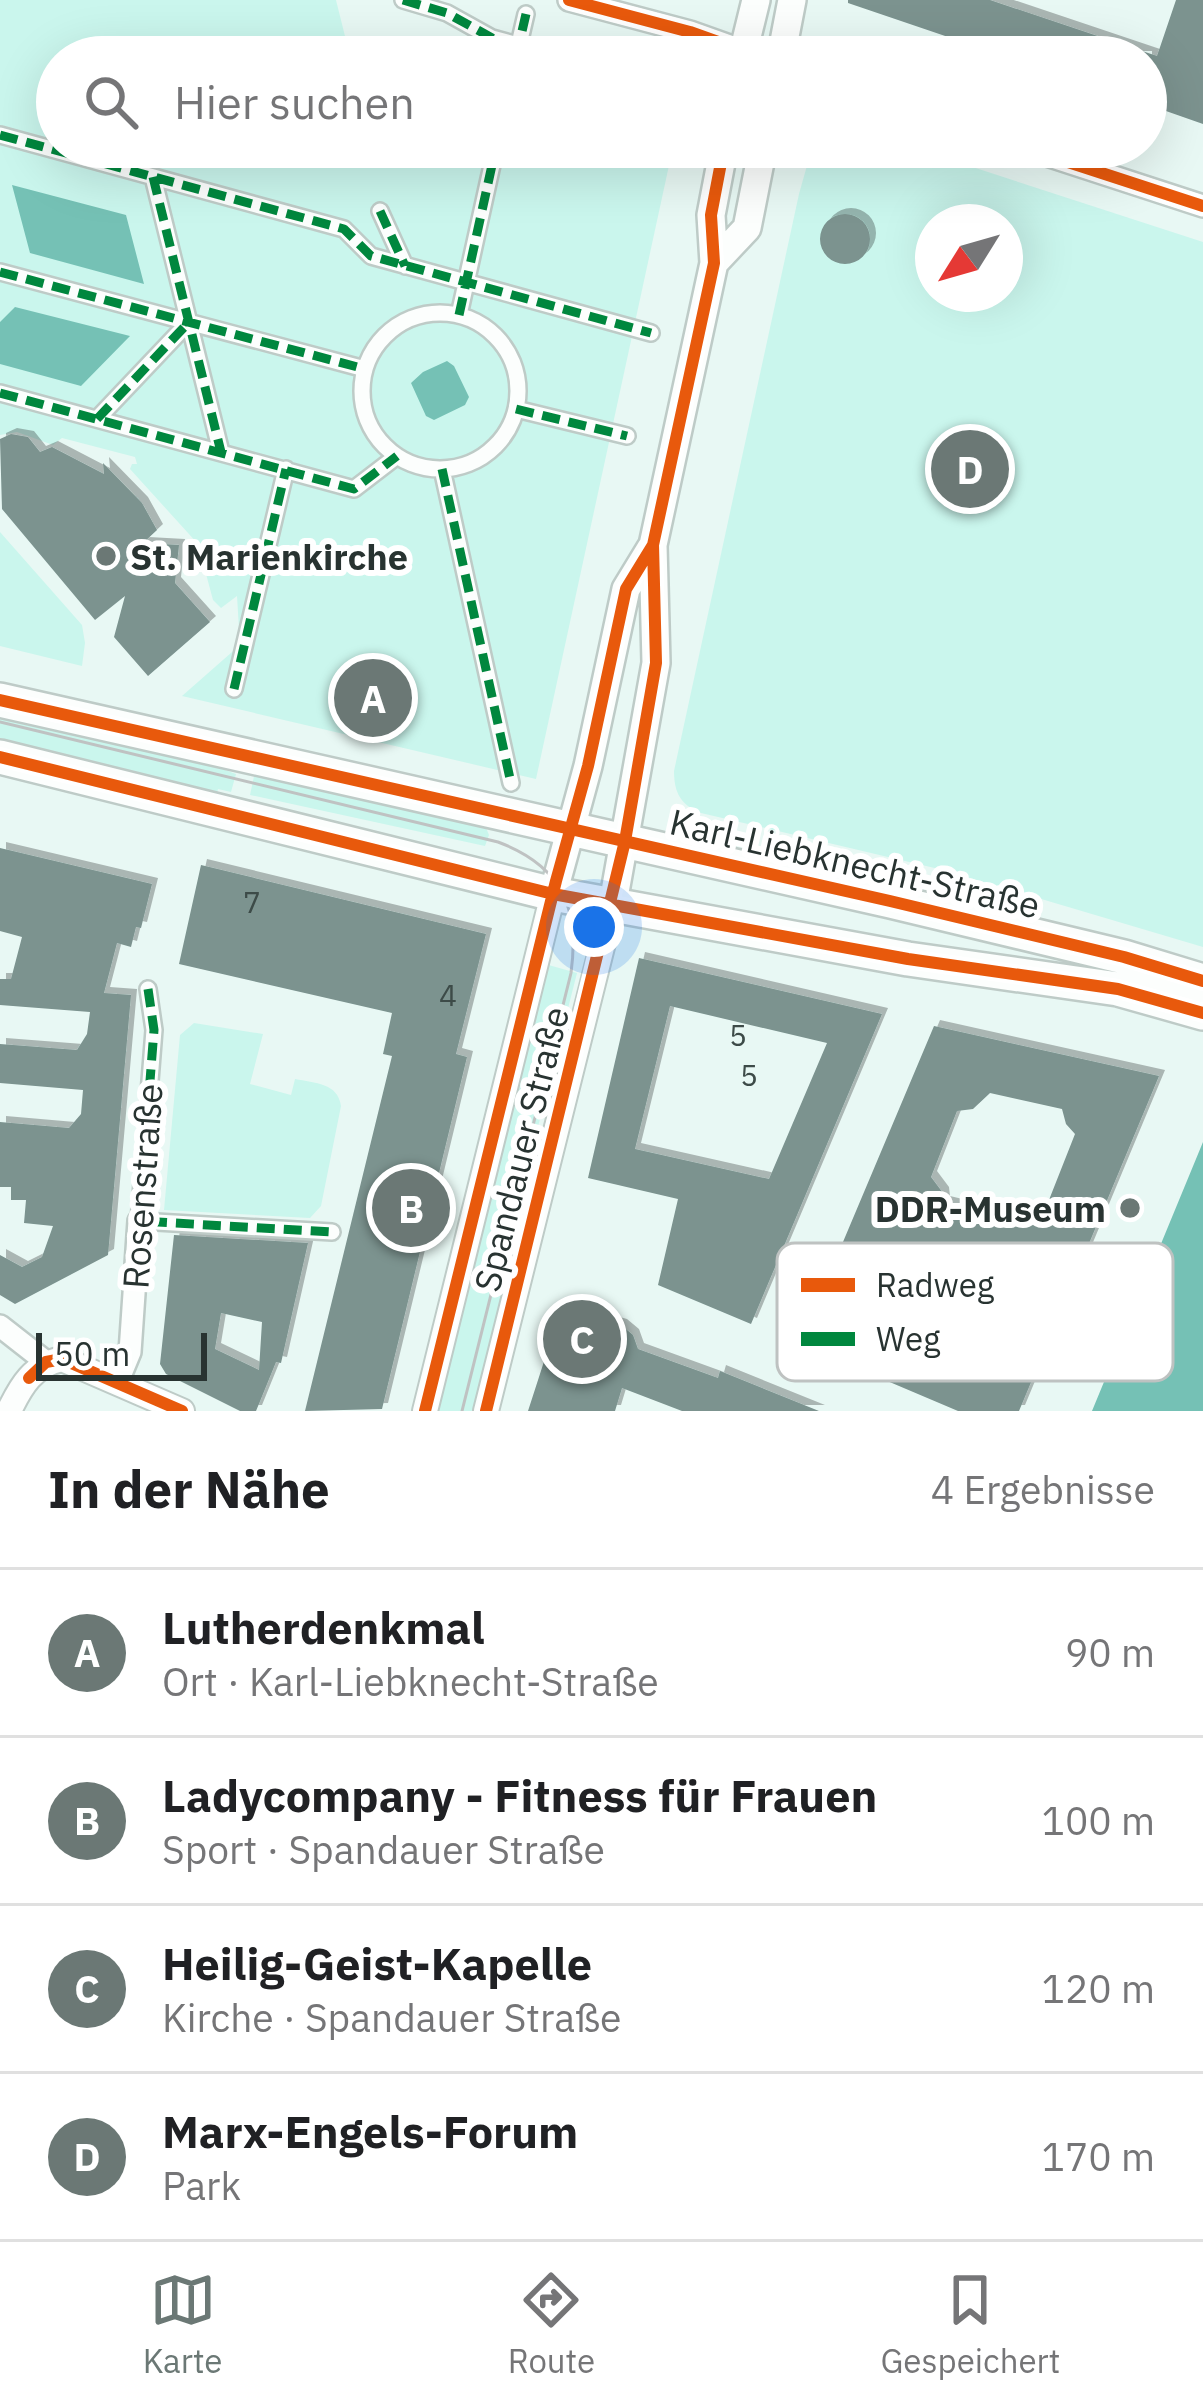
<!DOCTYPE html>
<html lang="de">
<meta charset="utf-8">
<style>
:root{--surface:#fff;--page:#f6f6f6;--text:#202124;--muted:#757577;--line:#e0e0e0;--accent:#6b7875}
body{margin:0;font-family:"IBM Plex Sans",sans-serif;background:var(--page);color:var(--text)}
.compass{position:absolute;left:915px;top:204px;width:108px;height:108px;border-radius:50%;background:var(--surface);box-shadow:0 12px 48px #0002;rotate:233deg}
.scale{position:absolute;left:36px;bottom:30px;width:171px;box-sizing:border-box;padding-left:12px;border:6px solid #283331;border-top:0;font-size:33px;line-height:42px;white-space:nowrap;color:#283331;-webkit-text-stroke:9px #fff;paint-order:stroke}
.you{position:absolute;left:594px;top:927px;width:42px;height:42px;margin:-30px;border:9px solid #fff;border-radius:50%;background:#1a73e8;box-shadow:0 0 0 18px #1a73e833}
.badge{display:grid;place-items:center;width:78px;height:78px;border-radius:50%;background:var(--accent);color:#fff;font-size:39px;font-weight:700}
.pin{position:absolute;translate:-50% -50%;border:6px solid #fff;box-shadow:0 3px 12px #0006}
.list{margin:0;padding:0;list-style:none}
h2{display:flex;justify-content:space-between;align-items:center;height:156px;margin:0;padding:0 48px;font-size:51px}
h2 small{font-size:39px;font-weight:400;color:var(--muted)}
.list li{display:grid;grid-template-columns:78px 1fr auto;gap:36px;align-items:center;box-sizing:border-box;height:168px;padding:0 48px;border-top:3px solid var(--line)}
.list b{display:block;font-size:45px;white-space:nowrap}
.list p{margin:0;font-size:39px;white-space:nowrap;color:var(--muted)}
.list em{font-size:39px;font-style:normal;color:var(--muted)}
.icon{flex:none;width:66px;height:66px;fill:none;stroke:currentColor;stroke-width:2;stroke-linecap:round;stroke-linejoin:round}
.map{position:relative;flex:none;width:1203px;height:1411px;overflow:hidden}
.search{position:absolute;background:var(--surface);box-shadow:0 12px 48px #0002;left:36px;right:36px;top:36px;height:132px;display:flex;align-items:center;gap:30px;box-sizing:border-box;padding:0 42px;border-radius:66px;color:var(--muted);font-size:45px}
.sheet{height:828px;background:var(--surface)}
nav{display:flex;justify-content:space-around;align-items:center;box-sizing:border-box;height:168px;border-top:3px solid var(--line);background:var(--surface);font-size:33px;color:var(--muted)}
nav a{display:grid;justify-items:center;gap:6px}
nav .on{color:var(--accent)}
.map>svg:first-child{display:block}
.green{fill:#caf6ed;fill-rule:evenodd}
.water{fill:#75c1b5}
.building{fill:#7b938f;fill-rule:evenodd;filter:url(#shadow)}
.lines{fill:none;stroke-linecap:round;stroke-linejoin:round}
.pedestrian-casing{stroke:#becbc7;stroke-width:20}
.minor-casing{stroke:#becbc7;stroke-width:26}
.tertiary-casing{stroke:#becbc7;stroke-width:28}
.secondary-casing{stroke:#becbc7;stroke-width:32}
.primary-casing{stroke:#becbc7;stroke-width:38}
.pedestrian{stroke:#fcfefd;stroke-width:15}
.minor{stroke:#fcfefd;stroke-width:21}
.tertiary{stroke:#fcfefd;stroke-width:24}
.secondary{stroke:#fcfefd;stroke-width:27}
.primary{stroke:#fcfefd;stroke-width:33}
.tram{stroke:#bfc2c2;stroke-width:3}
.quiet{stroke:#00873e;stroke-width:9;stroke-dasharray:18 9;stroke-linecap:butt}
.cycleway-casing{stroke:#fff;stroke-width:20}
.cycleway{stroke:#e8590c;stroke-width:12}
.poi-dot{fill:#6b7875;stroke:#fff;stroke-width:4.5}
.labels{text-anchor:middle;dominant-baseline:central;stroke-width:12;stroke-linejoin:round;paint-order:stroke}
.number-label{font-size:30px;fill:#3d4b48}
.poi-label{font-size:36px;font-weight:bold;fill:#283331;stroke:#fff;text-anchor:start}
.street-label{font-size:36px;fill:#283331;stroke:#fff}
.key{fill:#fff;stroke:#bec2c1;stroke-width:3}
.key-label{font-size:33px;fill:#283331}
</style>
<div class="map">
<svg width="1203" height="1411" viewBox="0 0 1203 1411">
<defs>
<filter id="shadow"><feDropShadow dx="6" dy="-6" stdDeviation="0" flood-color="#0004"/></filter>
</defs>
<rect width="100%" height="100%" fill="#e8f8f4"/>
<path class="green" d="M0,0H336L347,44L396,57H57V147H673L536,779L182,696L240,645L237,596L221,608L213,600L198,544L130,469L132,464H137L135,457L62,438L53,445L17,432L0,435Z
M823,147H911L1203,242V947L943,870L701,813C681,805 674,793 674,771L799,194L808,162ZM933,222H1005V294H933Z
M0,532L82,625L85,643L82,666L0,646Z
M0,710L226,761L225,770L236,774L231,792L218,789L216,798L0,742Z
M256,767L484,823L489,835L485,846L250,795Z
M545,964L577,973L509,1241L521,1245L480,1411H436Z
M194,1023L263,1034L250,1084L291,1095L295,1079C315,1083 338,1083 341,1106L321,1206L310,1218L164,1210L180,1035Z"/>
<path class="water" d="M12,185L126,215L144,284L30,253Z
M15,307L130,336L81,386L0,364V322Z
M447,361L454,366L469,397L465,405L434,420L426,416L411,383L423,372Z
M1203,1142V1411H1092Z"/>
<path class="building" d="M848,0H990L1157,56L1176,0H1203V124L1146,104V57H1007L848,3Z
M820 239a25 25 0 1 1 50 0a25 25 0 1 1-50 0Z
M11,434L28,437L40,452L52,447L104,474L103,463L142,503L157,530L143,543L179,545L175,583L210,622L148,676L114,637L125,596L95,620L2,509L0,439Z
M0,848L152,884L141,928L136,927L131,947L117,943L104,993L131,995L108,1255L15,1304L0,1295V1255L22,1267L42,1257L53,1226L24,1223L26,1200H11V1187H0V1122L69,1128L81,1114L83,1090L0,1083V1044L77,1050L87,1034L90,1012L0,1005V979H11L22,937L0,931Z
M201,865L486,934L456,1054L467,1057L382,1409L305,1411L392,1056L383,1054L392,1013L179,964Z
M639,958L882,1014L751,1324L658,1285L678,1199L588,1178ZM670,1006L827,1043L769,1179L635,1149Z
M934,1026L1159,1076L1019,1411H958L800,1344ZM990,1093L1062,1109L1066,1124L1075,1134L1047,1205L1028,1207L1015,1219L944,1202L943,1193L931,1177L957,1111L973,1109Z
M174,1235L308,1243L281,1363L276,1362L256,1411H240L166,1374L160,1364ZM221,1313L262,1322L259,1370L215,1349Z
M556,1307L621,1325L633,1335L638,1349L718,1378L720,1371L819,1411H682L622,1388L615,1411H528L549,1346L545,1345Z"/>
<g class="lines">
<defs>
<path id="pedestrian" d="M403,0L447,13L492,38L562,57
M516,57L526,14
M0,135L344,229L371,256L651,333
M153,177L221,452
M380,211L405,266
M0,272L365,369
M362 391a78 78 0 1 1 156 0a78 78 0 1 1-156 0Z
M459,315L496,147
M0,393L354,489L397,456
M516,409L627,436
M97,419L189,322
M442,469L511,783
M234,689L286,469
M148,989L154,1030L139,1221L332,1232"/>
<path id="minor" d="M569,0L690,32L760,57
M1022,147L1203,206
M0,1326L46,1362
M118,1381L130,1352L139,1221"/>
<path id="tertiary" d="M9,1411C21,1386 33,1365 62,1359L182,1411
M425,1411L553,894
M486,1411L613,903"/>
<path id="secondary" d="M742,57L756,0
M781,57L792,0
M714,263L747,228L763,147
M553,894L588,766L626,589L651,548
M613,903L656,663L653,545L714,263L711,215L724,147"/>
<path id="primary" d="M0,700L890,901L1124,957L1203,981
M0,757L553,894L908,959L1118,989L1203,1013"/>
</defs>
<use href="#pedestrian" class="pedestrian-casing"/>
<use href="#minor" class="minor-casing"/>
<use href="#tertiary" class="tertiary-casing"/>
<use href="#secondary" class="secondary-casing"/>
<use href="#primary" class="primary-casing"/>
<use href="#pedestrian" class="pedestrian"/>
<use href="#minor" class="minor"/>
<use href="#tertiary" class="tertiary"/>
<use href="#secondary" class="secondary"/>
<use href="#primary" class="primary"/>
<path class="tram" d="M0,722L498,842C562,866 580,908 571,973L462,1411"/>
<path class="quiet" d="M403,0L447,13L492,38L562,57
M516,57L526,14
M0,135L344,229L371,256L651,333
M153,177L221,452
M380,211L405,266
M0,272L365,369
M459,315L496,147
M0,393L354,489L397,456
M516,409L627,436
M97,419L189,322
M442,469L511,783
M234,689L286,469
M148,989L154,1030L139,1221L332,1232"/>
<defs>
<path id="cycleway" d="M569,0L690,32L760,57
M1022,147L1203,206
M0,700L890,901L1124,957L1203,981
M0,757L553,894L908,959L1118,989L1203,1013
M29,1378L46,1362L62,1359L182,1411
M425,1411L556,881L588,766L626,589L653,545
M486,1411L625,841L656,663L653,545L714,263L711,215L724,147"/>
</defs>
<use href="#cycleway" class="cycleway-casing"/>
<use href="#cycleway" class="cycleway"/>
</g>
<g class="poi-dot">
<circle cx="106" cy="556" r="12"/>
<circle cx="1130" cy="1208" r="12"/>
</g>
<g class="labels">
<g class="number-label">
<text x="252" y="901">7</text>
<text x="448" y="994">4</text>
<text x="738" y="1034">5</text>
<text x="749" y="1074">5</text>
</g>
<g class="poi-label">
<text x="130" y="556">St. Marienkirche</text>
<text x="1106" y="1208" text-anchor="end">DDR-Museum</text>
</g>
<g class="street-label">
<text transform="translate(855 863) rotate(13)">Karl-Liebknecht-Straße</text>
<text transform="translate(521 1149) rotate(-76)">Spandauer Straße</text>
<text transform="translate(142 1186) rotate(-86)">Rosenstraße</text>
</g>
</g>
<rect x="777" y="1243" width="396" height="138" rx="18" class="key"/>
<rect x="801" y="1278" width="54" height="14" fill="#e8590c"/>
<rect x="801" y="1332" width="54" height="14" fill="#00873e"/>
<g class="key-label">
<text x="876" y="1297">Radweg</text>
<text x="876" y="1351">Weg</text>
</g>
</svg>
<svg class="compass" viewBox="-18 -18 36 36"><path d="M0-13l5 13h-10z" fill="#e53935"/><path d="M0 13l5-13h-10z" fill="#757577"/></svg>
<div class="scale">50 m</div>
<div class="you"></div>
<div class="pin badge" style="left:373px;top:698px">A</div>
<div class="pin badge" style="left:411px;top:1208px">B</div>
<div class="pin badge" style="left:582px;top:1339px">C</div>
<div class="pin badge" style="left:970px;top:469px">D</div>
<div class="search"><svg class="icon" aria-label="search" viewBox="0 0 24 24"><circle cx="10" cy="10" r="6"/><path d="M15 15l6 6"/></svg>Hier suchen</div>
</div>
<section class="sheet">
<h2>In der Nähe<small>4 Ergebnisse</small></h2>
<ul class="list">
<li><span class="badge">A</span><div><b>Lutherdenkmal</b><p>Ort · Karl-Liebknecht-Straße</p></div><em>90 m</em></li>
<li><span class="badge">B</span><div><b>Ladycompany - Fitness für Frauen</b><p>Sport · Spandauer Straße</p></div><em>100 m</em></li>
<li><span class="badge">C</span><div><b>Heilig-Geist-Kapelle</b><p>Kirche · Spandauer Straße</p></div><em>120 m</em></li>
<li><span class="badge">D</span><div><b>Marx-Engels-Forum</b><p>Park</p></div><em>170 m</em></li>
</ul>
</section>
<nav>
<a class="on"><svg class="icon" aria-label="map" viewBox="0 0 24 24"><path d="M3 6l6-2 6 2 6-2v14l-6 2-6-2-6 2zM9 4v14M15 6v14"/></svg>Karte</a>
<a><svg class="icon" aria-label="directions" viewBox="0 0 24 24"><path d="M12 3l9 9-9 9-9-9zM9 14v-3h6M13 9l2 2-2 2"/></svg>Route</a>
<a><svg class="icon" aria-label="saved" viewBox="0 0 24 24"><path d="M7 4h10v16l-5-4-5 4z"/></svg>Gespeichert</a>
</nav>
